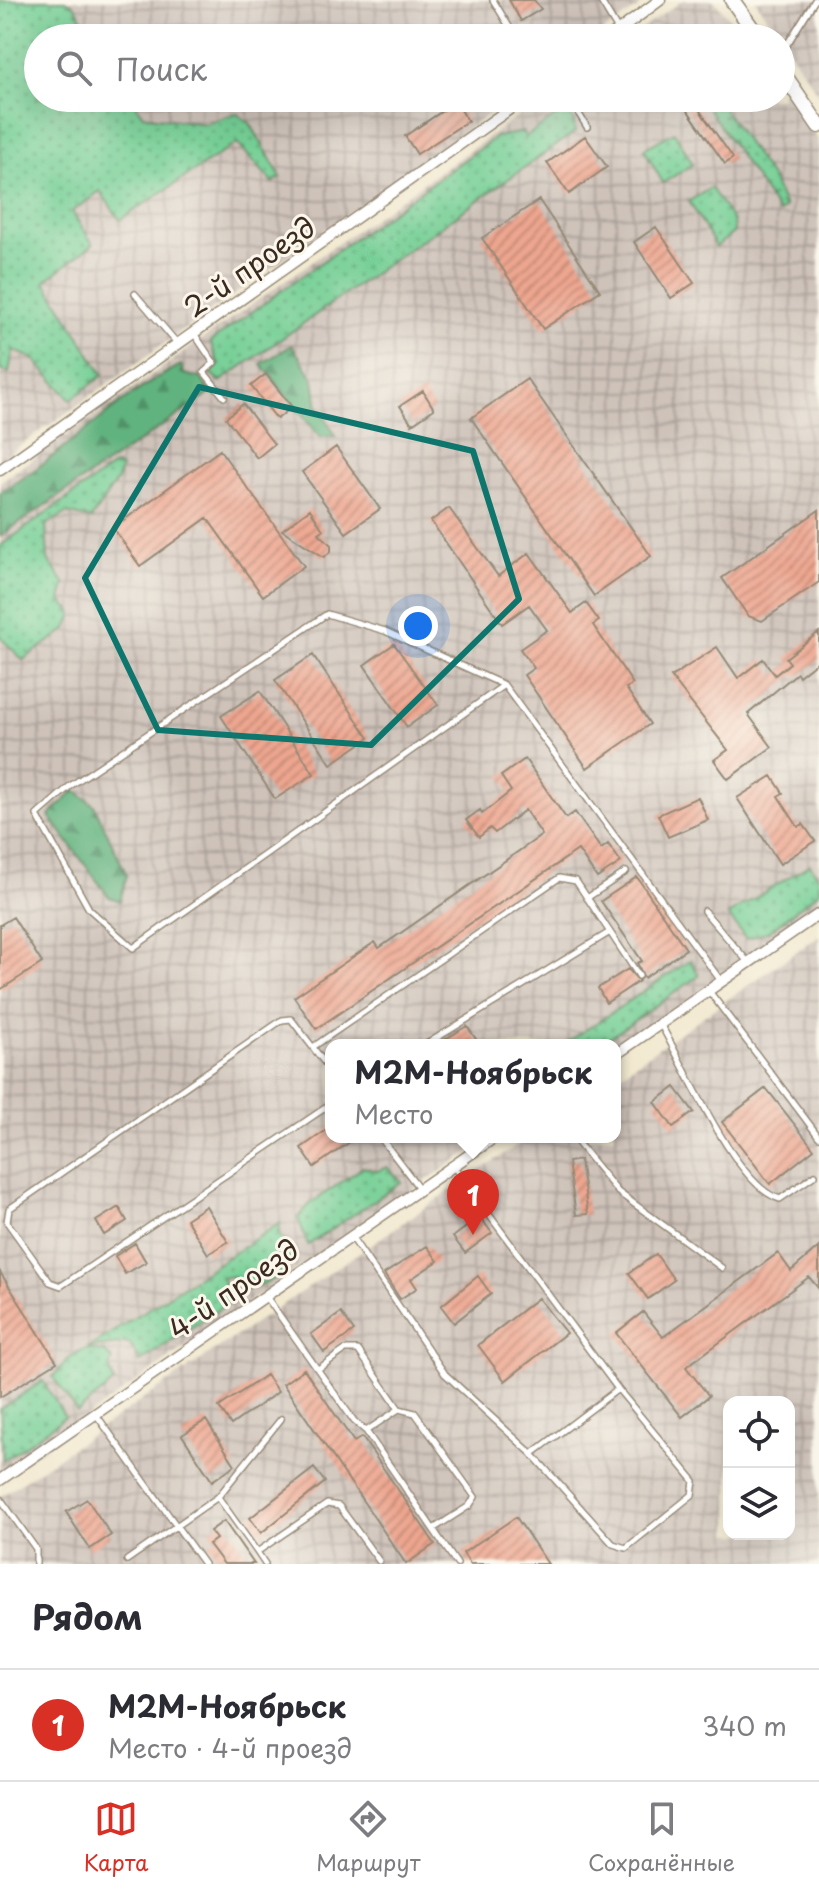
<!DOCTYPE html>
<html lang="ru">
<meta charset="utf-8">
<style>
:root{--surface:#fff;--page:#f2f2f3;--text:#2b2b33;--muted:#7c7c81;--line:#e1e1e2;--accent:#d93025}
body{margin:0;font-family:"Playpen Sans",sans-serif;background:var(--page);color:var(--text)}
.controls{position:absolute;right:24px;bottom:24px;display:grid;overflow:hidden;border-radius:16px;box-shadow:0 8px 32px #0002}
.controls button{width:72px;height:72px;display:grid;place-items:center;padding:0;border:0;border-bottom:2px solid var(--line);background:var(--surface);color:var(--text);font:40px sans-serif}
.you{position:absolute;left:418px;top:626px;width:28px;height:28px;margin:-20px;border:6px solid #fff;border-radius:50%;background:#1a73e8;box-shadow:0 0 0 12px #1a73e833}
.badge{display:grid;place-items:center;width:52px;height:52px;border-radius:50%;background:var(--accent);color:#fff;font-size:26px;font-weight:700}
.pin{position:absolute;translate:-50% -66px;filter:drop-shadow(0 2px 4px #0008)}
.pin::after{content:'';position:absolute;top:42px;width:28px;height:24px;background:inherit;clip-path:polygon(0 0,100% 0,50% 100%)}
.popup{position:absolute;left:325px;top:1039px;width:296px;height:104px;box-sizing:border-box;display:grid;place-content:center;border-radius:16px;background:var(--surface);filter:drop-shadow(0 2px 6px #0005);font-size:26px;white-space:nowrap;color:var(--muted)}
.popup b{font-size:30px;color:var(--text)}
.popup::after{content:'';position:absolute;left:50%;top:100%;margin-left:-16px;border:16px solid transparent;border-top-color:var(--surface)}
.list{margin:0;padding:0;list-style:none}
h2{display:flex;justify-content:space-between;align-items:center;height:104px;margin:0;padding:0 32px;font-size:34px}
h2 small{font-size:26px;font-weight:400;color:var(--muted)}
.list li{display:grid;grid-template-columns:52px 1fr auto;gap:24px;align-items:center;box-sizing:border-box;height:112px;padding:0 32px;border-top:2px solid var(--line)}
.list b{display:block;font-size:30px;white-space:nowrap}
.list p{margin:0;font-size:26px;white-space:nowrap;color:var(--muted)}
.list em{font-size:26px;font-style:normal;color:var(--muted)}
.icon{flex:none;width:44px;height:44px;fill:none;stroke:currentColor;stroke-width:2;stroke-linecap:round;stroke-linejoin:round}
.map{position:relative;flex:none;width:819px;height:1564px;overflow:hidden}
.search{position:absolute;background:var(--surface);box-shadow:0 8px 32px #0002;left:24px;right:24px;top:24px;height:88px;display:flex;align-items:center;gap:20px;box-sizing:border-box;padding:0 28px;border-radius:44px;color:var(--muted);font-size:30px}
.sheet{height:216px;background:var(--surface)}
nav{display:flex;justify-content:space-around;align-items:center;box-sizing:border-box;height:112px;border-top:2px solid var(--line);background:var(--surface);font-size:22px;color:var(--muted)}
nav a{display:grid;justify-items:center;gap:4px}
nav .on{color:var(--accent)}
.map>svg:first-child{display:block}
.industrial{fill:url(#industrial-grid);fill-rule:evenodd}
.green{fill:url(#green-dots);stroke:#587c5a;stroke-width:2}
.forest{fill:url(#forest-firs);stroke:#4e6e4e;stroke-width:2}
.building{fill:url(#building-hatch)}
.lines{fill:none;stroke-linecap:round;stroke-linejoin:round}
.lane-casing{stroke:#968a77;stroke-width:8}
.street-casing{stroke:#968a77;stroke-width:13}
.secondary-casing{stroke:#968a77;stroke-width:17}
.lane{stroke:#fff;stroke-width:5}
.street{stroke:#fff;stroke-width:10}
.secondary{stroke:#fff;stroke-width:14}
.marked{fill:none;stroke:#0f766e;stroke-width:6;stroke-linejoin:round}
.labels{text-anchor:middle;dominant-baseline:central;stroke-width:6;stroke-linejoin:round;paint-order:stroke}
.street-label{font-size:28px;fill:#3b2a1e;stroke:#fbf7ec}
</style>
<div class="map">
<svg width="819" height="1564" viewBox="0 0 819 1564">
<defs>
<pattern id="industrial-grid" width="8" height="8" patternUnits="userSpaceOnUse" patternTransform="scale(2)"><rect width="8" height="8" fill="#cec2b9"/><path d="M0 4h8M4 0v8" fill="none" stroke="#a89e96"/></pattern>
<pattern id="green-dots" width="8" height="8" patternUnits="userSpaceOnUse" patternTransform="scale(2)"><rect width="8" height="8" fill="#75cf95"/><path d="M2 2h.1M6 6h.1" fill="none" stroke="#61a879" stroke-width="1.8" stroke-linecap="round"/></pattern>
<pattern id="forest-firs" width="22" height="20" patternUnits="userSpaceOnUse" patternTransform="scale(2)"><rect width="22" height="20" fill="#60b27e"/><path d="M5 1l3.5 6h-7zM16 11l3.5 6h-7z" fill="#509167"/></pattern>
<pattern id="building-hatch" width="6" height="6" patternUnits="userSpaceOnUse" patternTransform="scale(2)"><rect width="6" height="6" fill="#eda68f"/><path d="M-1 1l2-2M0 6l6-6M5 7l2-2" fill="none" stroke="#c18774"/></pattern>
</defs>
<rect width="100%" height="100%" fill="#fbf7ec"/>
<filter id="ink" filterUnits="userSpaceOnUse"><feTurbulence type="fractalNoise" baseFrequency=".0125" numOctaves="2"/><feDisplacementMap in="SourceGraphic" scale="16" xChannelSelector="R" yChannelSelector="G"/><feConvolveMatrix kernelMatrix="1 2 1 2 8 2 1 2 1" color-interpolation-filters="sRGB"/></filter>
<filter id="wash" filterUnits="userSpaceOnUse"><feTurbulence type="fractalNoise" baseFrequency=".006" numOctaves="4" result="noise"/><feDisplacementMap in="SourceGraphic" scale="32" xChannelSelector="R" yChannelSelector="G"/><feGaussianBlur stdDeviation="1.8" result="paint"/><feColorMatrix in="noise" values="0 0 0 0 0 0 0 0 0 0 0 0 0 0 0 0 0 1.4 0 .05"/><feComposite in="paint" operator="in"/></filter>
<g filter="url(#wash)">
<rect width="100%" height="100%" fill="#f2e9d0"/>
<path class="industrial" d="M0,0H648L595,38H38V98H511L0,460Z
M683,0H714L745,38H629Z
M755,0H819V95L781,38Z
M781,88L819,141V909L615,1051V1045H331V1137H491L251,1300L0,1479V482L544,98H781Z
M819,936V1564H0V1497L529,1137H615V1078ZM729,1402H789V1534H729Z"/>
<path class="green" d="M0,0H66L75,6L93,38H38V98H131L143,115L205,124L236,113L250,123L281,177L273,183L237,143L120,220L100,191L72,212L93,244L45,281L103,375L71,400L34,359L13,350L9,373L0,370Z
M701,98H716L772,179L785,207L779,213Z
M566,110L574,121L575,132L220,382L211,373L219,365L210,342L496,137L523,132L525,137Z
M674,132L693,164L663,183L644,149Z
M711,188L733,221L734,232L716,247L689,201Z
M115,465L121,468L117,480L91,519L67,513L46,525L48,560L65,584L61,601L73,613L67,629L23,660L0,637V546Z
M810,864L819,878V892L769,931L746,939L728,915Z
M691,960L699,976L599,1045H563Z
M363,1167L378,1171L387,1167L402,1182L308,1245L298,1218L310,1204Z
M280,1223L278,1234L296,1253L277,1278L244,1291L232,1276L222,1278L231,1301L140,1362L129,1343L88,1348Z
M86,1349L104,1352L113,1360L109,1366L114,1383L77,1412L53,1377L67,1360Z
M43,1381L65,1417L3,1461L0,1409Z"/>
<path class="forest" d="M292,345L314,379L318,407L336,436L320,437L261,364Z
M181,365L184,374L201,378L211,393L0,536V492C64,456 115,397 181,365Z
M75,790L94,805L127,875L120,901L109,897L49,816Z"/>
<g id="blocks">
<path class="building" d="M509,0H534L541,9L521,21Z
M679,98H691L733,158L725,164Z
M456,102L468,121L417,154L405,136Z
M585,136L607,167L569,194L547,163Z
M539,200L600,291L543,329L482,238Z
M656,227L694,283L671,298L634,242Z
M266,374L292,407L277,419L251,386Z
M527,379L651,556L594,596L471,418Z
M423,391L434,409L412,424L400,406Z
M243,404L274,444L257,458L226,418Z
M336,447L380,509L346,533L302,472Z
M220,450L304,566L263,596L207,518L140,566L113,528Z
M449,508L498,576L529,553L572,613L586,603L599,621L593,625L633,684L626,688L650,724L587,768L524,675L534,668L520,649L547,630L529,605L502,624L431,521Z
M310,509L323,530L319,533L331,545V551L324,557L282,530Z
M819,510V582L762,621L748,616L722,578Z
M819,632V660L799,676L797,673L748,714L772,747L728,779L714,760L728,750L671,677L717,647L738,678L763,659L775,675L790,663L786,658Z
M394,644L438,705L407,727L364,665Z
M313,655L369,738L331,764L275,680Z
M260,691L314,774L275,799L221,716Z
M525,759L566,818L575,812L601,849L608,844L621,862L597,878L578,850L316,1029L294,997L375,942L379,948L542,835L525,810L495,833L490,828L479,837L466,820L480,810L482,814L511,791L501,776Z
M772,776L783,793L778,796L798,827L803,824L815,841L780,864L737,798Z
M698,797L708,820L668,837L658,815Z
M637,877L686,949L644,978L637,963L642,961L601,901Z
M13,917L42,963L0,990V925Z
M628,969L639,981L606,1003L598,988Z
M467,1026L480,1045H436Z
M675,1087L694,1112L673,1127L655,1102Z
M766,1088L814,1149L770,1184L722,1122Z
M331,1127V1137H357L314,1167L301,1148Z
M580,1160L588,1214L576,1215L568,1162Z
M206,1206L228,1242L208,1254L186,1219Z
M119,1207L127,1221L104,1235L96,1221Z
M480,1217L492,1233L465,1253L453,1237Z
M135,1243L146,1262L125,1274L115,1256Z
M427,1246L438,1261L411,1279L417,1288L400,1299L384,1274Z
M819,1247V1289L809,1277L686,1367L709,1396L682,1417L616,1333L643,1312L663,1337L778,1253L791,1271Z
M656,1254L674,1280L648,1299L629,1273Z
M0,1272L57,1362L0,1397Z
M478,1276L491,1294L454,1323L441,1306Z
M538,1298L566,1333L505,1381L478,1345Z
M341,1313L354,1331L324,1352L311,1334Z
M304,1369L354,1442L362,1437L435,1544L406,1564L283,1384Z
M266,1375L278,1392L231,1425L219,1407Z
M206,1420L235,1465L212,1481L182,1435Z
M314,1468L325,1482L261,1533L250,1518Z
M87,1499L111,1535L90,1549L66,1512Z
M516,1517L548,1564H470L463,1553Z
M224,1521L254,1564H224L209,1544L216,1539L210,1531Z"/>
</g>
</g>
<g filter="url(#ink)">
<use href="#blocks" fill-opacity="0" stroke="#968a77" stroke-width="2"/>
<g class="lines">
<defs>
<path id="lane" d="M493,0L516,38
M600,0L618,30
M781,54L815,0
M569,98L587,127
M135,294L177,343
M195,335L214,363L204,372L224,397
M504,685L133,948L89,909L37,815L70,786L327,614L385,631L504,685L721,981
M587,898L626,872
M704,911L748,962
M709,991L819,1137
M661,1025C684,1065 737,1188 780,1199L815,1175
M425,1045L610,932
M313,1047L559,878L576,881L639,976
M331,1071L291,1019L282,1020L9,1209L7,1222L50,1282L61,1286L331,1104
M380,1137L419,1188
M573,1137L618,1192L722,1268
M351,1236L445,1374L532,1454L618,1389L453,1166
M265,1295L354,1421L366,1431L457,1564
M318,1369L345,1350H358L399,1409
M95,1413L204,1564
M366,1431L399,1409L415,1413L475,1497L469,1506L433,1529
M532,1454L613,1544L626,1548L692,1495L694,1481L618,1389
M218,1497L281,1419
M0,1498L36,1549V1564
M127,1560L218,1497L257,1552
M265,1564L257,1552L327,1504L339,1506L379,1561"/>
<path id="street" d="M609,38L660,0
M0,470L525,98
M615,1055L819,914
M0,1480L495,1137"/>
<path id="secondary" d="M732,0L759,38
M781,70L819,126"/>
</defs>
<use href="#lane" class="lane-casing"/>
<use href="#street" class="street-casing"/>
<use href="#secondary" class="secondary-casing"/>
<use href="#lane" class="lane"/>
<use href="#street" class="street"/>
<use href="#secondary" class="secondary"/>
</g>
</g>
<path class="marked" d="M199,387L473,451L519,599L371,745L158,730L85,578Z"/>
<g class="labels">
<g class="street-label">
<text transform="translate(249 266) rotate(-35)">2-й проезд</text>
<text transform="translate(233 1288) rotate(-35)">4-й проезд</text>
</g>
</g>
</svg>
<div class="controls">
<button><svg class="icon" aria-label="locate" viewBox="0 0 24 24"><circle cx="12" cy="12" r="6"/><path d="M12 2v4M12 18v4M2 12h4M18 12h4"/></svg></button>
<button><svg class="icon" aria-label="layers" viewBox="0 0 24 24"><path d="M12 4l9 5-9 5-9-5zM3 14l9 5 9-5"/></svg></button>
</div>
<div class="you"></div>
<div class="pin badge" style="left:473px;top:1235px">1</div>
<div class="popup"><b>М2М-Ноябрьск</b>Место</div>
<div class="search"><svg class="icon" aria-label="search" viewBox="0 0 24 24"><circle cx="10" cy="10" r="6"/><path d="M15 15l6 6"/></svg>Поиск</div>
</div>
<section class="sheet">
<h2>Рядом<small></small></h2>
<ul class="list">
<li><span class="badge">1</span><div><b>М2М-Ноябрьск</b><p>Место · 4-й проезд</p></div><em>340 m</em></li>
</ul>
</section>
<nav>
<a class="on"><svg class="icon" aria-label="map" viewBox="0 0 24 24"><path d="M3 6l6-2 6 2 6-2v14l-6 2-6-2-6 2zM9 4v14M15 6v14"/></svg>Карта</a>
<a><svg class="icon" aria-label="directions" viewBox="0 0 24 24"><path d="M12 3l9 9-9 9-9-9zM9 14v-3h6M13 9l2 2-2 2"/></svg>Маршрут</a>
<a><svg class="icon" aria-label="saved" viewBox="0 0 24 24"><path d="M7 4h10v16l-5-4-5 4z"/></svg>Сохранённые</a>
</nav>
